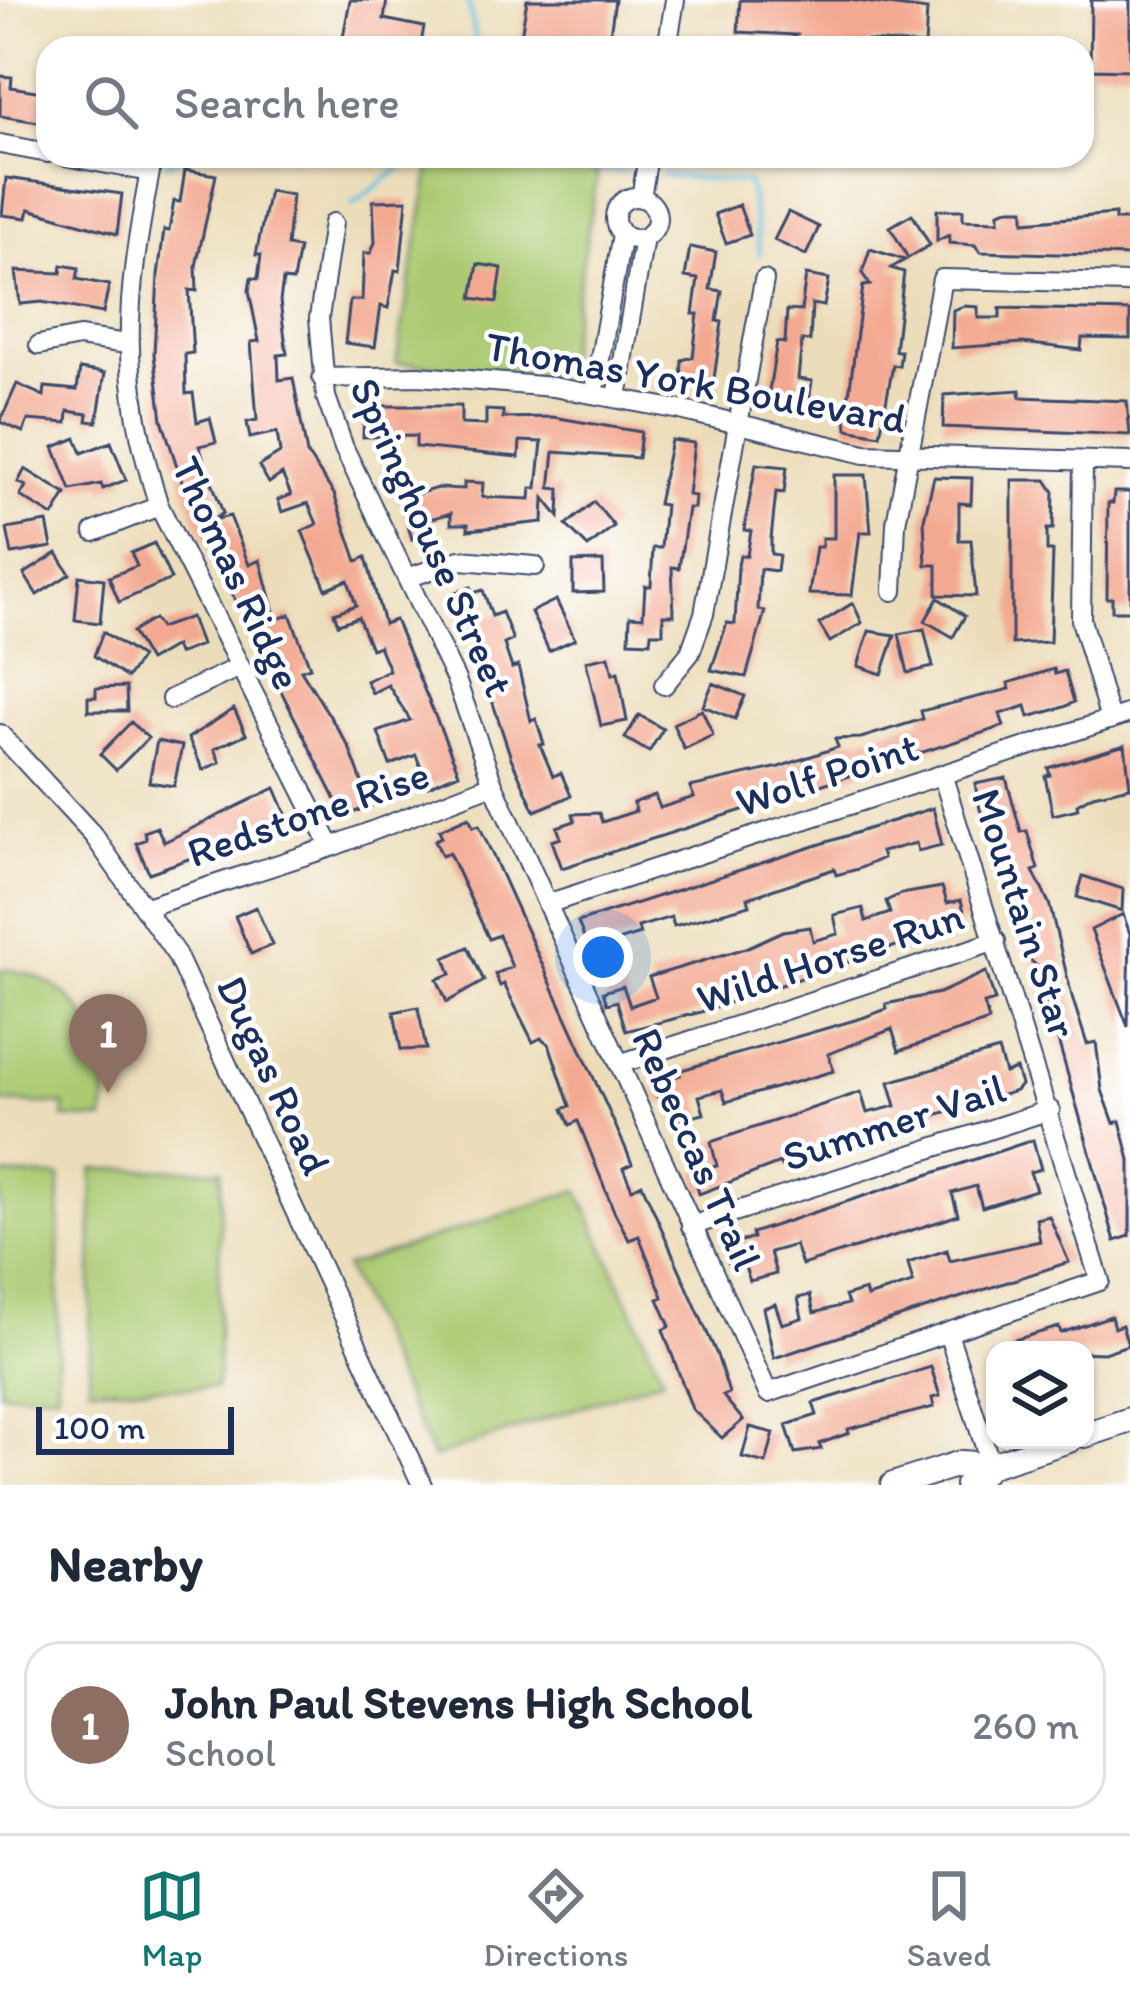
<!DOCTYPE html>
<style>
:root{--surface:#fff;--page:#f6f6f7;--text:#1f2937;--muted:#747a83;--line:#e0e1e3;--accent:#0f766e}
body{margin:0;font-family:Itim,sans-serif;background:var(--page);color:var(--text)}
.controls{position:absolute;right:36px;bottom:36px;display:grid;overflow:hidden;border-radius:24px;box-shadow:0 3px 9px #0004}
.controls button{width:108px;height:108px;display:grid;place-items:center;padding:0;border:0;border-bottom:3px solid var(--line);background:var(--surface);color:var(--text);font:60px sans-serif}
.scale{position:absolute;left:36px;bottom:30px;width:198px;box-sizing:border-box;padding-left:12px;border:6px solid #1b2f5e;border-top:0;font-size:33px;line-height:42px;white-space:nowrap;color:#1b2f5e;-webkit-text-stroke:9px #fff;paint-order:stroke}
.you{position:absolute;left:603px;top:957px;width:42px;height:42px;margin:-30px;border:9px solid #fff;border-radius:50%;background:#1a73e8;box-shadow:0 0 0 18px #1a73e833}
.badge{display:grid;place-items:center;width:78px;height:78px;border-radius:50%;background:var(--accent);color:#fff;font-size:39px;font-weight:700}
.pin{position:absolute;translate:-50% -99px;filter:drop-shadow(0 3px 6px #0008)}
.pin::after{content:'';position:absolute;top:63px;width:42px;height:36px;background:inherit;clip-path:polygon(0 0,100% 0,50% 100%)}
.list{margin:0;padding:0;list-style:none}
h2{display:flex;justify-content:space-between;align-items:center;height:156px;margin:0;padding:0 48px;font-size:51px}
h2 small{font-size:39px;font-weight:400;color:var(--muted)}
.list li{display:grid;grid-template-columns:78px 1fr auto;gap:36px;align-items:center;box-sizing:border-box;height:168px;margin:0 24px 24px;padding:0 24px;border:3px solid var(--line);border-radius:36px}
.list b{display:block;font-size:45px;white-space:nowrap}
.list p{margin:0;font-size:39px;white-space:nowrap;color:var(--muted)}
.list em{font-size:39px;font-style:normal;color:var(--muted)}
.icon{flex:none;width:66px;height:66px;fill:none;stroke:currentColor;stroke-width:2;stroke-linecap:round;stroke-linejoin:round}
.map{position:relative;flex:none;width:1130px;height:1485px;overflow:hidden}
.search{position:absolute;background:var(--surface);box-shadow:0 3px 9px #0004;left:36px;right:36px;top:36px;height:132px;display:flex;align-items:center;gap:30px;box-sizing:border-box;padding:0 42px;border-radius:36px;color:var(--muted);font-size:45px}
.sheet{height:348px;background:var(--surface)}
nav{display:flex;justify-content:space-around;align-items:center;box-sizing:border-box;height:168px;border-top:3px solid var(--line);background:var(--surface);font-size:33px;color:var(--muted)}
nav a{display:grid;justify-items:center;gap:6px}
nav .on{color:var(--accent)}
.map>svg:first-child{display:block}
.green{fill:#acca72;stroke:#647c68;stroke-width:3}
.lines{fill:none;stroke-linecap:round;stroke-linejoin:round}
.stream{stroke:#60c2de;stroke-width:4.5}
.building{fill:#f3a991}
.minor-casing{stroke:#3a496c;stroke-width:22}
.major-casing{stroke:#3a496c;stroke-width:28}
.minor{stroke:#fff;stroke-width:18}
.major{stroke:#fff;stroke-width:24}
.labels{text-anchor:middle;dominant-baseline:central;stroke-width:9;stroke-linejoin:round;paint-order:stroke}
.street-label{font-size:42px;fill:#1b2f5e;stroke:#fff}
</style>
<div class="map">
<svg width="1130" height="1485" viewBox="0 0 1130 1485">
<rect width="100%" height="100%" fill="#fff"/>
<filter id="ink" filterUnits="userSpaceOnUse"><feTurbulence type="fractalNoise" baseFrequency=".00833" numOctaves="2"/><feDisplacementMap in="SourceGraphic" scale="24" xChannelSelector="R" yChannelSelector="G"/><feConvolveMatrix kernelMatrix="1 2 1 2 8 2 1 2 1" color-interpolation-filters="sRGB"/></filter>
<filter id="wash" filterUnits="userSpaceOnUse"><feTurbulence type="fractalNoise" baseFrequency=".004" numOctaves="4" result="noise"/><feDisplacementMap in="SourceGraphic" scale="48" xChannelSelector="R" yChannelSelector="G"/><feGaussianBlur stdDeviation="2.7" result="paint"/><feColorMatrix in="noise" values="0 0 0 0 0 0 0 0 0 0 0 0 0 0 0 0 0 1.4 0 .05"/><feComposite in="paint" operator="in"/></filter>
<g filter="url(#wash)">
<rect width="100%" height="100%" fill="#ecddba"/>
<path class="green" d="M432,156H479L598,172L563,375L396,363Z
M0,969C82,975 114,1047 104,1120L64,1118V1105L0,1102Z
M93,1169L221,1170L217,1388L89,1387Z
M0,1175L60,1177L57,1393L0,1392Z
M578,1190L663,1378L433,1458L345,1267Z"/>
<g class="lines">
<path class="stream" d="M468,0L477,48
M166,164L185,156
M588,168L626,172
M662,175L749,183L760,254
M352,205L416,156"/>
</g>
<g id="blocks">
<path class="building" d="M350,0H387L384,19L424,27L420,48H341Z
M527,0H615L608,48H519Z
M740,0H849L927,10L925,45L868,41L874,48H780L796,35L738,32Z
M1091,0H1130V70L1090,69Z
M0,76L12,77L11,87L48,93L45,123L0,116Z
M185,170L216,175L196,266L197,291L189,290L193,353L185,354L186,394L193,393L197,422L210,418L216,442L199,446L223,513L213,520L230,516L249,565L260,560L276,620L290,614L310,667L301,670L349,747L371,806L344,816L193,516L162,420L154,354L158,275L164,230L169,231L174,201L180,202Z
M6,178L122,194L117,234L29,209L27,218L2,215Z
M269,191L292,195L287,246L299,248L293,281L283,280L280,301L287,354L278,355L279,380L293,378L307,454L334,494L357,561L366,557L384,624L395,620L459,773L428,786L416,755L390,765L378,732L410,720L388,685L372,693L366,681L389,670L379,646L371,649L358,617L338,624L334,613L356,605L348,580L326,589L302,531L317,524L308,503L282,512L278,500L291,495L282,474L269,483L259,466L280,453L277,432L250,438L247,422L257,420L251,342L259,341L249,291L251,278L258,279L261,255H256Z
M407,200L400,271L395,270L388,308L381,306L375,347L345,343L350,300H362L364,253H371L375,242L373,201Z
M739,205L750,235L726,243L715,214Z
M1008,209H1024V222L1115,214V220H1130V256L980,252L975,245L949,243V235L937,241V210H963V220L999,221V212Z
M788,212L819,227L806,255L774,240Z
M912,214L930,245L908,258L890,227Z
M690,247L716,252L710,289L722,291L717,321L722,322L713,386L681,384L682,360L693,357L698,314H693L698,279L685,277Z
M870,249L905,260L891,268L904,272L895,351H901L899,366L893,365L880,435L847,429L846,418L863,286L870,285L862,273Z
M478,264L502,268L497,302L472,298Z
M62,265L79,268L77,279L109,285L103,313L42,302L20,304L16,271L61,273Z
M806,275L829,279L824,306L812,304L810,341L802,340L798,379L812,381L808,408L767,403L777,342L785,343L787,310L801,311Z
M964,306L978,307V318H1000V308L1130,311V339L1082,338L1081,350L1023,343L952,348L953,310Z
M80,369L105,373L97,422L87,421L88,414L68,411L67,423L28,420L23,432L0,422L17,384L44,396L45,387L77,390Z
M1020,390V397L1127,401L1130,435L943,427L944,395Z
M364,406H461V424L486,425V410L503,411V418L553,417L641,432L638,458L554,452L550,488L560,489L559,517L544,498L543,522L468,530V524H451V513L423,521L427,534L412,539L400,499L437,488L464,489V482L483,483L482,497L530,499L531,488H537L542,442L520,441L519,457L416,447V436L363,437Z
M76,438L82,453L111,442L126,480L103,489L101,484L71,490L54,447Z
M671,440L694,443L688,495L695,496L694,508H688L679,568L672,567L674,615H663V633H651L650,642L629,641L630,616L643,617L645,586H651L653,548H661L665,505L658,504Z
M756,464L787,467L784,493L776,492L771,539V554L779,555L777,571L760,569L758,610L765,611L746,677L711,670L727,623L735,624L738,566L740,555L747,556L751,531L744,530Z
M25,469L66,494L53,516L20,496L26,486L18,482Z
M834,475H866L871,532H860L852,595L809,594L816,547H822V538H834Z
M934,477L972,478L971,504L959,503V540H971L976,596L937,595V565H926L924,520Z
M1012,480H1046L1054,492L1053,529H1047V551H1053L1050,642L1012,644Z
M1114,492H1130V611H1112V598H1107L1108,503H1113Z
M594,502L614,526L588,547L566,525Z
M47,522L52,547L12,554L7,529Z
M154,543L171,579L119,602L109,577L137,566L131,553Z
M57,553L70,574L37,595L24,574Z
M603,561L604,592L573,593V562Z
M79,576L104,579L100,623L75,620Z
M471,587L473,593L483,590L492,616L502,612L513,640L504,644L512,668L518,666L531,721L536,719L544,744L540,745L553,776L561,773L571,796L535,811L511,758L465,618L458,620L449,595Z
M938,598L965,616L953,637L925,621Z
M556,600L575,639L549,651L531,612Z
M853,603L862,623L830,642L819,624Z
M191,617L201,645L178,654L175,646L149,661L132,632L154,619L160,628Z
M924,629L933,667L908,673L899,634Z
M869,631L895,635L882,674L858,666Z
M103,632L141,657L127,678L94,656Z
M609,656L613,674L618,672L627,721L601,726L586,661Z
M1054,669L1055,674L1065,671L1074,702L1064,707L1029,717L1026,706L1000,714L1004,726L562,868L552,841L561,838L557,827L575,821L573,814L599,813L602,822L636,811L633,803L655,795L660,808L694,797L690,787L779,767L838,747L835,739L861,738L923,719L921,711L1010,689L1008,683Z
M713,683L745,696L735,719L703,706Z
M126,687L127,711H88V697H96V688Z
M234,709L246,734L214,749L220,762L203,770L188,738Z
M702,710L713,735L684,749L673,724Z
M639,715L663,729L649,752L625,738Z
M131,722L148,738L116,770L100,754Z
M157,741L182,746L174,786L149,782Z
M1125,745L1130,787L1093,795L1077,804L1078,809L1053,815L1045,776L1050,775L1048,768Z
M1006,778L1021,832L1027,831L1038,869L1033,871L1049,903L1073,1000L1087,1044L1096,1042L1102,1090L1114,1123L1120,1121L1130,1160V1236L1115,1241L1037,966L1030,960L980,809L975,784Z
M275,788L290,823L149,873L136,843L146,839L144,832L157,827L164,842Z
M933,808L942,845L918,851L916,843L881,852L883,858L858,869L836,875L834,869L748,898L750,905L674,926L671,917L638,927L640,934L589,950L578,922Z
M469,817L473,827L479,825L626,1149L632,1164L623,1168L632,1189L642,1184L717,1355L729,1393L723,1396L743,1420L722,1438L692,1409L663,1330L670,1326L658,1299L663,1297L639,1236L629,1240L614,1211L578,1121L570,1125L563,1109L570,1106L549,1044L541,1038L533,1042L504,984L500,986L495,974L512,967L499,935L489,939L449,853L442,856L435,840L442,837L439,830Z
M1083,876L1123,889L1122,911L1077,897Z
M942,887L947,903L961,900L967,922L701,1012L626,1031L617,1001L607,1004L603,992L623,986L630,1006L656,997L649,977L746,948L783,931L810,927L813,941L838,934L834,915L863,908L866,921L890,913L886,901L901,894Z
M256,907L272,945L251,954L235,916Z
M1123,914L1130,934L1128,1027L1091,930Z
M468,947L484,981L447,1002L437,979L451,974L445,958Z
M986,972L995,1001L984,1004L989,1021L899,1051L892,1029L828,1054L834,1071L726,1102L722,1090L699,1096L704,1114L691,1117L677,1121L669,1101L660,1103L653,1083L680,1075L678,1071L862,1018L887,1009L886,1004L939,993Z
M418,1007L426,1049L401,1050L394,1012Z
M998,1050L1005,1073L1016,1069L1021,1085L1016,1091L858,1138L859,1142L803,1162L781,1167L780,1163L699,1194L694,1172L717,1166L711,1142L861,1092L867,1113L896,1106L889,1082Z
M1033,1140L1041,1169L1030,1172L1036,1190L982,1207L976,1186L952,1193L958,1215L944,1220L802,1265L795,1245L770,1252L776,1274L750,1281L744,1264L730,1268L724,1246L753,1238L752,1233Z
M1049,1216L1069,1262L774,1358L763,1308L775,1304L782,1324L802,1318L798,1298L810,1295L814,1313L848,1304L845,1296L865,1290L867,1297L913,1283L908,1263L947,1250L950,1261L1040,1241L1036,1219Z
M1111,1316L1114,1328L1122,1325L1128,1345L1104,1353L1009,1350L1007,1342L1059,1327L1061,1333Z
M931,1367L940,1396L932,1398L934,1407L848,1429L849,1433L819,1444L821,1449L795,1453L786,1425L817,1415L813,1403Z
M750,1427L774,1433L766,1463L742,1457Z"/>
</g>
</g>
<g filter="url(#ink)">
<use href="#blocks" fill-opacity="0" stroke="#3a496c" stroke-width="3"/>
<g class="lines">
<defs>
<path id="minor" d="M667,48L675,0
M0,144L48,153
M65,156L150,172C125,302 118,377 159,506L331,847
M615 218a21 21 0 1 1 42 0a21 21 0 1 1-42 0Z
M641,198L648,156
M333,223L319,318L326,397L344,448L456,680L493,784L768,1393L1100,1281L942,774
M39,345L79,337L127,344
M322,378L419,376L553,387L680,410L865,454L1130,462
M594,393L622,234
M617,397L644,238
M1083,461L1081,620L1110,720
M94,532L159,506
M407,578L460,560L535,566
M893,591L896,523L942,279L1130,283
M664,685L690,653L704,614L764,280
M171,699L237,668
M0,734L94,836L176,954L422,1485
M547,904L1130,713
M146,907L331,847L493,784
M619,1064L996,941
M691,1226L1050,1110
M948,1333L991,1465"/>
<path id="major" d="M1085,1435L1130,1420
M893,1485L961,1463L991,1465L1069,1440
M967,1485L991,1465"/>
</defs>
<use href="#minor" class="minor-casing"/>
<use href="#major" class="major-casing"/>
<use href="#minor" class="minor"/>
<use href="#major" class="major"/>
</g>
</g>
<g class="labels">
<g class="street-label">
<text transform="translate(696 382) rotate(10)">Thomas York Boulevard</text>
<text transform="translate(432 537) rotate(66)">Springhouse Street</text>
<text transform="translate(237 573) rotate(65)">Thomas Ridge</text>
<text transform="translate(827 774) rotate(-18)">Wolf Point</text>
<text transform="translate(308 813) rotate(-19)">Redstone Rise</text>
<text transform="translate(1025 913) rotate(72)">Mountain Star</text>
<text transform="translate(830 957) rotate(-18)">Wild Horse Run</text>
<text transform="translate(274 1075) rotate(65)">Dugas Road</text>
<text transform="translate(894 1122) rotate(-18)">Summer Vail</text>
<text transform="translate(697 1149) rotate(66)">Rebeccas Trail</text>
</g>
</g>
</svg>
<div class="controls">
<button><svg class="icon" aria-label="layers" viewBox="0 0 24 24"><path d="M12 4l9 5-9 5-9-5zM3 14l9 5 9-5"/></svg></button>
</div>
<div class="scale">100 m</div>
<div class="you"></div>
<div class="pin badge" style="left:108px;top:1093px;background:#8d6e63">1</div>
<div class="search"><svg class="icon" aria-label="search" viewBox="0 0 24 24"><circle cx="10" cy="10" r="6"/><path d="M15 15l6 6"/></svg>Search here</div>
</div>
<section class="sheet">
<h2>Nearby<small></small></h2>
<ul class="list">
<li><span class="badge" style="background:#8d6e63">1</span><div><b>John Paul Stevens High School</b><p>School</p></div><em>260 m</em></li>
</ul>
</section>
<nav>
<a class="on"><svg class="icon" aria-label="map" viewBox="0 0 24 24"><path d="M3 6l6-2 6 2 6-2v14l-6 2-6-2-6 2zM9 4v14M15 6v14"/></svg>Map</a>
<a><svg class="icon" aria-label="directions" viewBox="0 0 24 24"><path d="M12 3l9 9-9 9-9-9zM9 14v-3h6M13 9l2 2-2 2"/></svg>Directions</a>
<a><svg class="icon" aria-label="saved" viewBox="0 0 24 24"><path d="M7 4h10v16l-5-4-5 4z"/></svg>Saved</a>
</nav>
